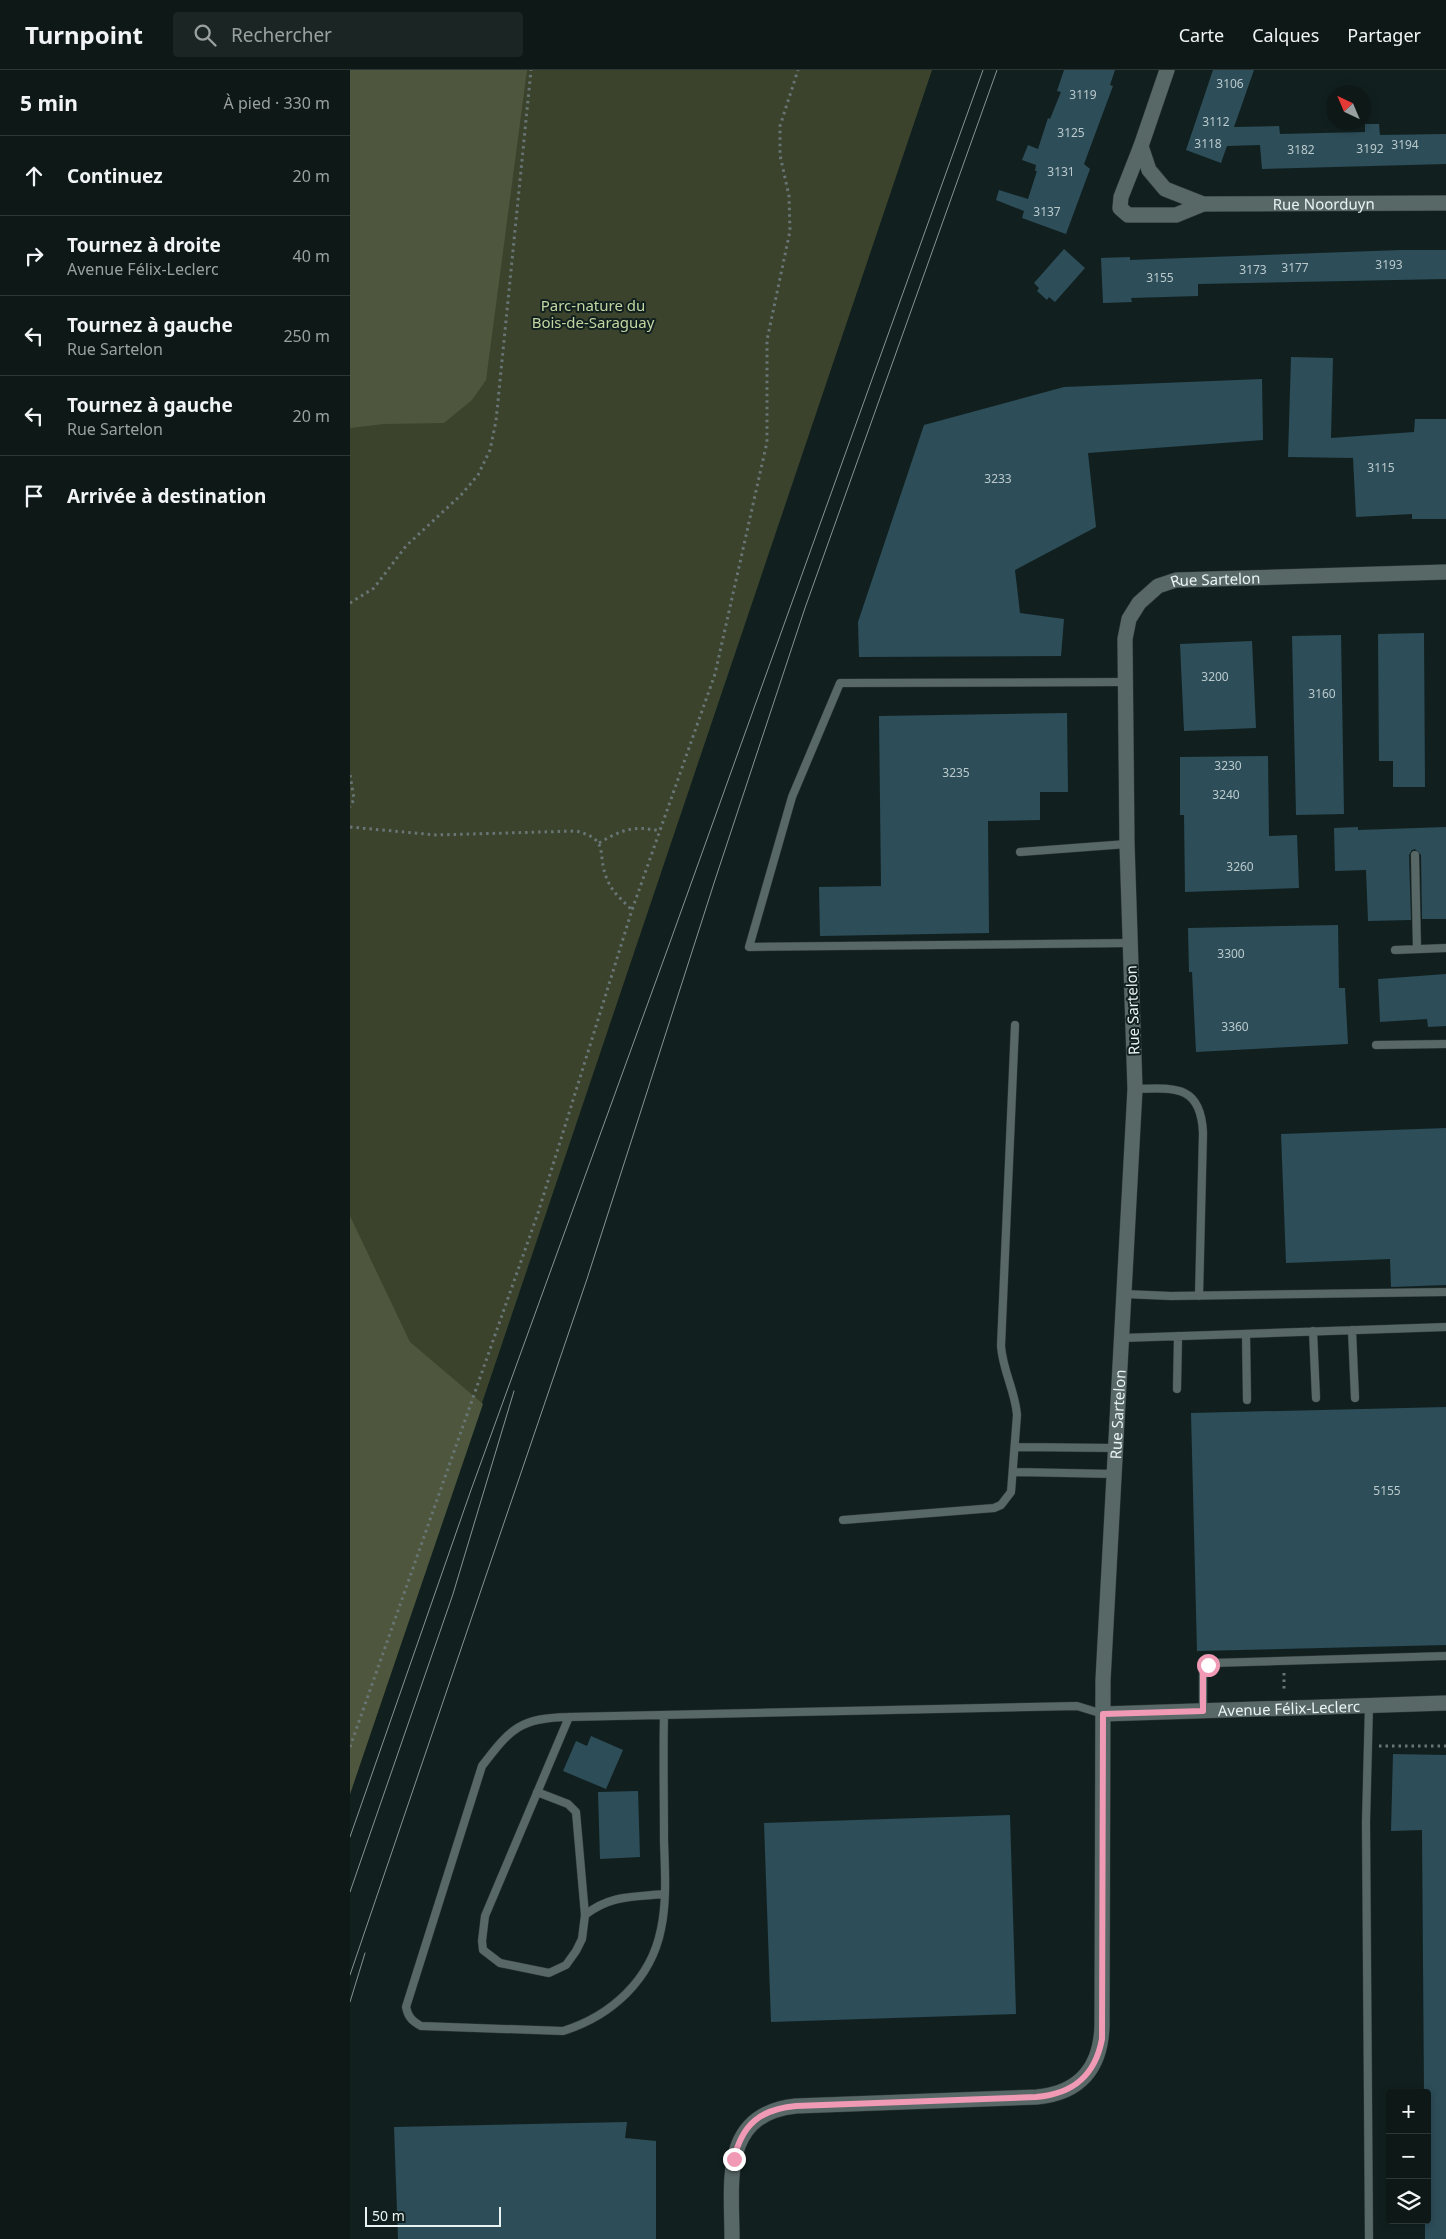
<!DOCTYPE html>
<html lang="fr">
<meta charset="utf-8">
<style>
:root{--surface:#0d1817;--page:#1b2524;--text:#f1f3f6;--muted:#9aa0a1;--line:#2d3736}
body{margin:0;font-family:"Noto Sans",sans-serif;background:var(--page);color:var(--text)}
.controls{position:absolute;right:15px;bottom:15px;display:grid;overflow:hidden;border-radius:5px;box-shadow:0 2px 8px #0003}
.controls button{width:45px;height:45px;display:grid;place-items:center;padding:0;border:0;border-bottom:1px solid var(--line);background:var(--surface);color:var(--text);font:25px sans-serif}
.compass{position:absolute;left:976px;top:15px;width:45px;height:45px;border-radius:50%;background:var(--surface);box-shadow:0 2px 8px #0003;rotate:316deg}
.scale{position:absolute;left:15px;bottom:12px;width:136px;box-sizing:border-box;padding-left:5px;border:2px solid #e9f3f2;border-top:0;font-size:14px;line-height:18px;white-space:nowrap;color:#e9f3f2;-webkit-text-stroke:4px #11201f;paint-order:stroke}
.stop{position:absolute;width:15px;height:15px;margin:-11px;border:4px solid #f09ab5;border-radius:50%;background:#fff}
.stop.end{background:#f09ab5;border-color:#fff;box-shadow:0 1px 5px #0008}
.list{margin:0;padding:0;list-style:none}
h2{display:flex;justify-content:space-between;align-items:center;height:65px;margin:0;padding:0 20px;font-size:21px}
h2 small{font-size:16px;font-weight:400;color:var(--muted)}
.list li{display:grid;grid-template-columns:32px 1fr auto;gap:15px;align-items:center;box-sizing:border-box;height:80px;padding:0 20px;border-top:1px solid var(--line)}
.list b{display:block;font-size:19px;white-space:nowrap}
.list p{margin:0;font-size:16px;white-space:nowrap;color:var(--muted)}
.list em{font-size:16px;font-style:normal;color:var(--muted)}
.icon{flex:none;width:28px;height:28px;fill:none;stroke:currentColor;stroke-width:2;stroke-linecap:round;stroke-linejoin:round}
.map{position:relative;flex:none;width:1096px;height:2169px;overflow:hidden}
header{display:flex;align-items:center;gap:30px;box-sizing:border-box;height:70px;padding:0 25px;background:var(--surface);border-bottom:1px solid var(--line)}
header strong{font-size:24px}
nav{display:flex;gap:28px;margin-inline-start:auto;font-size:18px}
.search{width:350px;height:45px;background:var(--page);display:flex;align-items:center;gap:12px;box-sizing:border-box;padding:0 18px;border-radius:5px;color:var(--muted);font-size:19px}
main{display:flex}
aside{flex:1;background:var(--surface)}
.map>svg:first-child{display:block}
.green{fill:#3b432d}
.forest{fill:#4e573d}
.building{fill:#2d4d59}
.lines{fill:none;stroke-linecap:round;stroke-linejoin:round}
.lane-casing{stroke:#2f3838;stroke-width:9}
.street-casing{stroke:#2f3838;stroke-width:16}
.path{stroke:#687574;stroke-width:3;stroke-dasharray:2.5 4;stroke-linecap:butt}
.lane{stroke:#586867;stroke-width:8}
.street{stroke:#586867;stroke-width:15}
.tram{stroke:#879392;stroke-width:1}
.route{stroke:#f09ab5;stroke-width:6}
.labels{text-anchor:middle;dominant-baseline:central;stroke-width:4;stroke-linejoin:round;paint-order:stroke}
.number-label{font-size:12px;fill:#bacacc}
.street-label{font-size:15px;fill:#e9f3f2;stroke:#11201f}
.park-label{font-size:15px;fill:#c3d6a2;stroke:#11201f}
</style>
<header>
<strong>Turnpoint</strong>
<div class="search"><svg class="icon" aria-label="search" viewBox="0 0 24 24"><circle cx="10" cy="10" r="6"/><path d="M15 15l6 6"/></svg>Rechercher</div>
<nav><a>Carte</a><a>Calques</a><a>Partager</a></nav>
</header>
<main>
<aside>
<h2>5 min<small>À pied · 330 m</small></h2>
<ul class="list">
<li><svg class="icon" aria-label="ahead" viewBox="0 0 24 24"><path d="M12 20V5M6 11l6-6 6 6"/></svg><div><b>Continuez</b></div><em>20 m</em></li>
<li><svg class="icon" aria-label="right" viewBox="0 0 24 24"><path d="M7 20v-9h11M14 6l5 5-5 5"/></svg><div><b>Tournez à droite</b><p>Avenue Félix-Leclerc</p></div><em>40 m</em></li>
<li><svg class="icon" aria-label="left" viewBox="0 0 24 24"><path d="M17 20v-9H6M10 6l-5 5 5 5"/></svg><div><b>Tournez à gauche</b><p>Rue Sartelon</p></div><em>250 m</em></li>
<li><svg class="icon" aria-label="left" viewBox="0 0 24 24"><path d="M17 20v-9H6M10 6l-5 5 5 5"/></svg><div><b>Tournez à gauche</b><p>Rue Sartelon</p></div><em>20 m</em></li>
<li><svg class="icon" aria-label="arrive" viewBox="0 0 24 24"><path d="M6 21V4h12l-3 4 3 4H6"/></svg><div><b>Arrivée à destination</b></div></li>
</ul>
</aside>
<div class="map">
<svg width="1096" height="2169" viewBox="0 0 1096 2169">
<rect width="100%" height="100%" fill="#11201f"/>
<path class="green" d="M0,0H582L0,1724Z"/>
<path class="forest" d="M0,0H177L136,310L122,330L94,353L34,354L0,358Z
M0,1146L60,1272L133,1334L0,1724Z"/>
<path class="building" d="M714,0H765L760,15L763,16L734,94L740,99L716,164L672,148L674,141L646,130L649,120L678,129L687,101H685L686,95L672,90L678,75L688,79L698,48L700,49L711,22L707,21Z
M863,0H904L884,57L929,56L930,64L1015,62V54H1029L1030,65L1096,64V94L912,99L910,75L877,76L871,93L836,80Z
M714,179L735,198L705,232L699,227L697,230L687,221L689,218L684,213Z
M1051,180H1096V209L848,214V226L781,228L782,232L753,233L751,188L780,187V190Z
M941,287L983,288L981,368L1064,362L1065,349H1096V449H1062V444L1006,447L1003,388L938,387Z
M912,309L913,370L738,383L746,457L665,500L670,543L714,549L711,586L509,587L508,552L574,355L714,317Z
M1074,563L1075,717H1043V691H1029L1028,564Z
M991,565L994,744L946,745L942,566Z
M902,571L906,658L834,661L830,574Z
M717,643L718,722H690V750L638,751L639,863L470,866L469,817L531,816L529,646Z
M918,686L919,766L947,765L949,818L835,822L834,745H830V687Z
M1008,757V760L1096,757V849H1072L1071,785L1065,779L1062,780L1059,785L1061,850L1018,851L1016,800L985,801L984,758Z
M988,855L989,918H995L998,974L846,982L842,902H839L838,858Z
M1096,904V956L1078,957L1077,949L1030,952L1028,909Z
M1096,1058V1215L1041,1217L1040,1189L936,1193L931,1064Z
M1096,1337V1575L847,1581L841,1343Z
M241,1666L273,1680L256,1719L213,1701L226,1671L237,1676Z
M1043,1684L1096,1685V2169H1075V2150H1077V2023H1074L1072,1760L1041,1761Z
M288,1721L290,1787L250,1789L248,1722Z
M660,1745L666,1944L421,1952L414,1753Z
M277,2052L275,2068L306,2071V2169H48L44,2057Z"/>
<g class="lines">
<defs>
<path id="lane" d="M775,612L490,613L442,727L399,877L780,873
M670,782L777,774
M1065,785L1067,879
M1045,880L1096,878
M1026,975L1096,974
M785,1019C824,1018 851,1014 853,1063L849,1226
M774,1224L821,1226L1096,1222
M1002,1260L1005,1328
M963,1261L966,1328
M896,1264L897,1330
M772,1268L1096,1257
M827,1319L828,1266
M665,1377L766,1378
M664,1402L765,1404
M493,1450L644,1438L651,1435L661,1422L667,1345C665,1320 653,1302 651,1276L665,955
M1019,1635L1016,1752L1019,2169
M853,1641V1603L862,1593L1096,1586
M314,1645C313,1687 314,1729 314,1771C315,1800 317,1831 311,1859C301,1910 261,1946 213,1961L71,1956C62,1951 58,1947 56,1937L132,1696C161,1658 170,1648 219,1647L727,1636L753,1644
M187,1722L218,1734L226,1742L235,1845L232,1869L226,1881L216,1895L199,1903L150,1893L133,1880L132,1871L135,1846L219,1647
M235,1845C260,1825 283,1827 315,1824"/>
<g id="street">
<path id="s1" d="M817,0L791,76L799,100L815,119L853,134L1096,133"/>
<path d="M791,76L771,127L770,138L778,145H826L853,134"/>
<path id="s2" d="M753,1644L1096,1633"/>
<path id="s3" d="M382,2169C382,2112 370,2044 446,2036L687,2027C730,2023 751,1998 752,1955L753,1610L785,1019L777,774L775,569L779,549L789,533L808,516L826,510L1096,502"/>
</g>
</defs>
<use href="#lane" class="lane-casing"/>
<use href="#street" class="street-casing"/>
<path class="path" d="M0,533L24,518L56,476L111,425L128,405L140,380L146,351L181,0
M0,705L4,729L0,737
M0,757L86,765L226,761C261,770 246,783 257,809C262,822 272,830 282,840
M249,773C271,760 284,755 310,761
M934,1603V1620
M1029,1676H1096
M0,1677L188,1143L282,840L365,604L417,372V270L440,161L439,126L430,85V56L448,0"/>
<use href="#lane" class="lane"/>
<use href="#street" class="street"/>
<path class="tram" d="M0,1767L121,1420L319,875L633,0
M0,1822L103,1524L164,1321
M0,1905L237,1209L365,810L455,538L647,0
M0,1932L15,1883"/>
</g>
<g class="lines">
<path class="route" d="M384,2089C392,2054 411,2039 446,2036L686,2027C723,2024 745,2006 752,1969L753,1644L853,1641V1603L858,1595"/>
</g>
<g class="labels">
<g class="number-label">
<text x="880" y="13">3106</text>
<text x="733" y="24">3119</text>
<text x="866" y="51">3112</text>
<text x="721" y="62">3125</text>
<text x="858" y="73">3118</text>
<text x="1055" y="74">3194</text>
<text x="1020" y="78">3192</text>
<text x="951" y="79">3182</text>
<text x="711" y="101">3131</text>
<text x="697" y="141">3137</text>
<text x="1039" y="194">3193</text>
<text x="945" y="197">3177</text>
<text x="903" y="199">3173</text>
<text x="810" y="207">3155</text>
<text x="1031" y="397">3115</text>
<text x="648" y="408">3233</text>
<text x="865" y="606">3200</text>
<text x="972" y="623">3160</text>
<text x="878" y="695">3230</text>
<text x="606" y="702">3235</text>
<text x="876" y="724">3240</text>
<text x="890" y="796">3260</text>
<text x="881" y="883">3300</text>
<text x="885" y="956">3360</text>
<text x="1037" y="1420">5155</text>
</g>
<g class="street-label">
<text stroke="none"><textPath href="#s1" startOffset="292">Rue Noorduyn</textPath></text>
<text stroke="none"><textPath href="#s3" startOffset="2028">Rue Sartelon</textPath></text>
<text transform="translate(782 940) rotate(-92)">Rue Sartelon</text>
<text stroke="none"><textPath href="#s3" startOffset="1129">Rue Sartelon</textPath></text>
<text stroke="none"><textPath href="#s2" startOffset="186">Avenue Félix-Leclerc</textPath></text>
</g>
<g class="park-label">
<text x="243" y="235">Parc-nature du<tspan x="243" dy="17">Bois-de-Saraguay</tspan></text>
</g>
</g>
</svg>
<div class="controls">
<button>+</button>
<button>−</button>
<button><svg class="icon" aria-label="layers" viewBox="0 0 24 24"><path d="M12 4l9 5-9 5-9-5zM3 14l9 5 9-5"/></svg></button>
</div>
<svg class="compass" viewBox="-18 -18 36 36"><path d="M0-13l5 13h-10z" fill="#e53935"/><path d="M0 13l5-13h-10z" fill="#9aa0a1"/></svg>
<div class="scale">50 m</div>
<div class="stop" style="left:858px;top:1595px"></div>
<div class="stop end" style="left:384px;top:2089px"></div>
</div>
</main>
